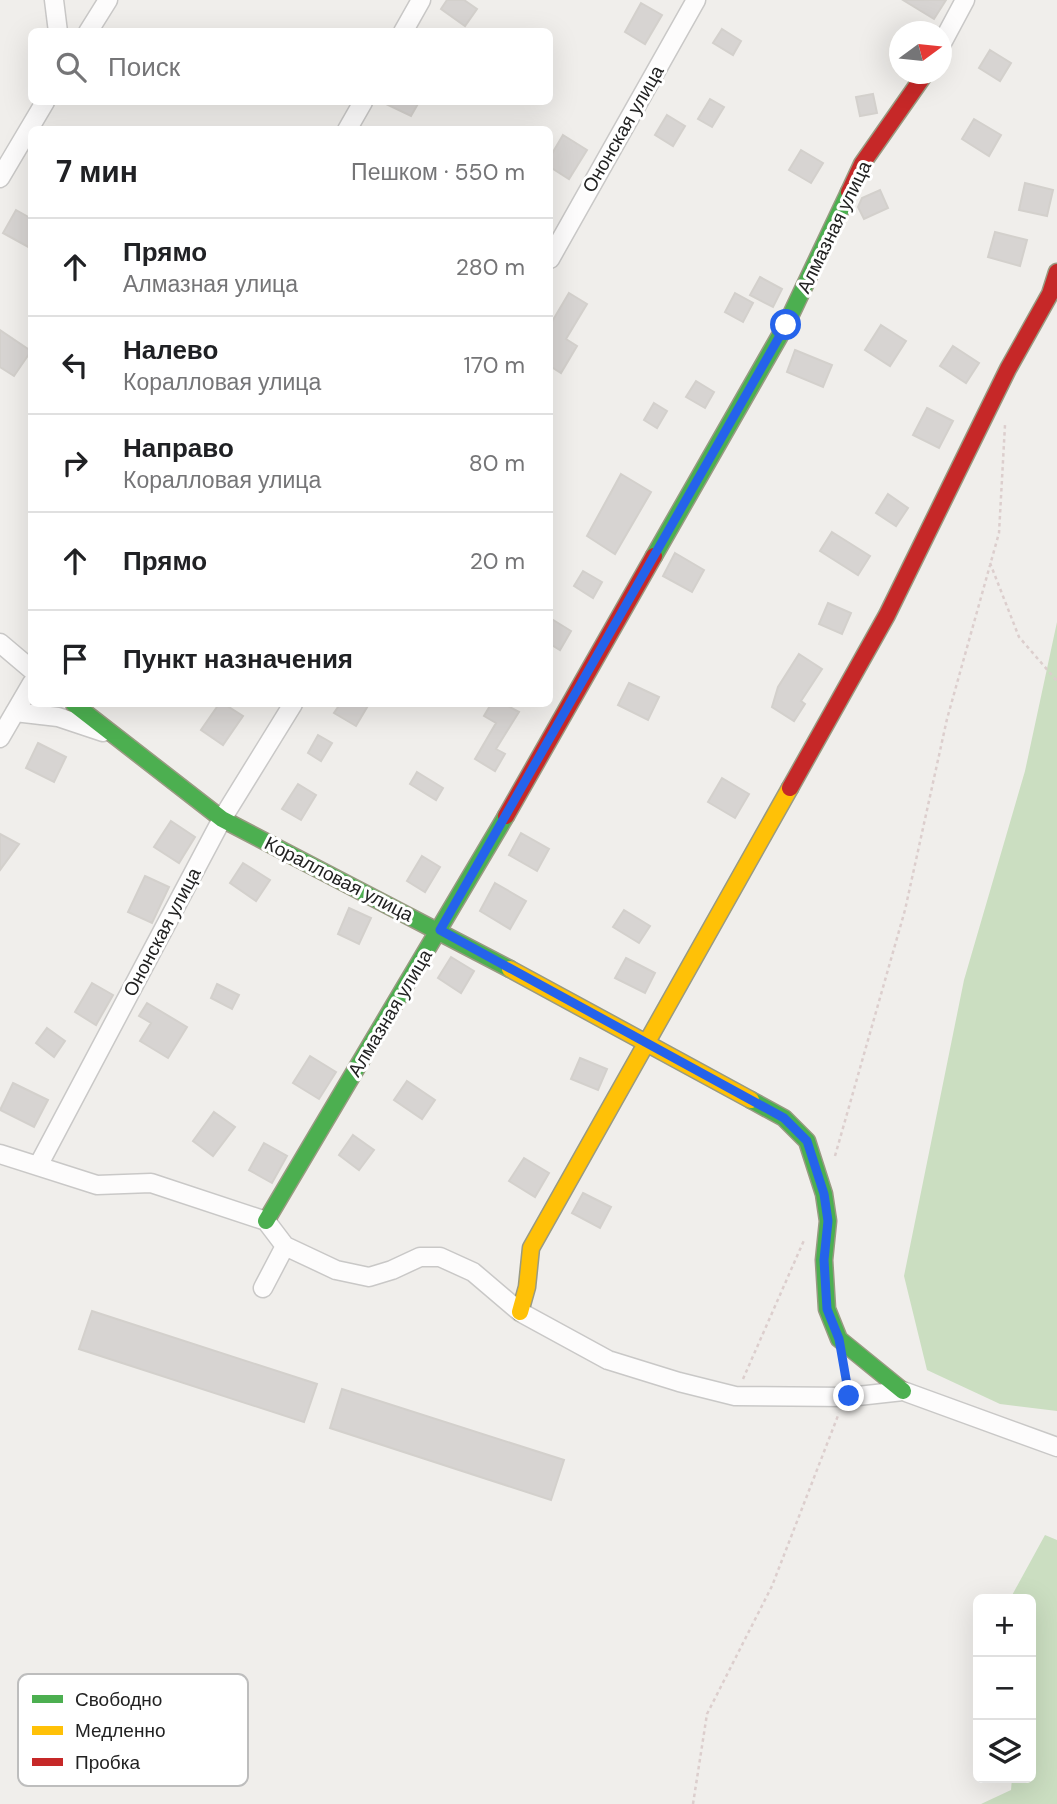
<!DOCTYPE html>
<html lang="ru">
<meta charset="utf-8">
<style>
:root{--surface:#fff;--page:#f6f6f6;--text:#202124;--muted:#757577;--line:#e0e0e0}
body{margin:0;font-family:"DM Sans",sans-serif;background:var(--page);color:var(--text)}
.controls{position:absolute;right:21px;bottom:21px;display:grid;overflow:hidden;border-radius:10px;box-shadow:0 7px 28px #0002}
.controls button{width:63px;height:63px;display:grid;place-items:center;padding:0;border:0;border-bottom:2px solid var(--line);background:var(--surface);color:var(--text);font:35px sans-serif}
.compass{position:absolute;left:889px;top:21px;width:63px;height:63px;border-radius:50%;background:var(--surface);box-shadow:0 7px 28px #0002;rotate:75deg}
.stop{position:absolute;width:21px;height:21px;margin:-16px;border:5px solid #2563eb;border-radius:50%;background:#fff}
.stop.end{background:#2563eb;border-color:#fff;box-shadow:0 2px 7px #0008}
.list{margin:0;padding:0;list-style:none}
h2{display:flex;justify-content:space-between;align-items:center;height:91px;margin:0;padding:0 28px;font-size:30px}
h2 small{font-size:23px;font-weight:400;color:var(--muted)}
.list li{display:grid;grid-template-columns:46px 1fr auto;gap:21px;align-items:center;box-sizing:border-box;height:98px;padding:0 28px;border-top:2px solid var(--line)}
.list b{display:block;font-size:26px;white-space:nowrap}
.list p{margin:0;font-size:23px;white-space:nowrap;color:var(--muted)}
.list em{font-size:23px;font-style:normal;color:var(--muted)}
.icon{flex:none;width:38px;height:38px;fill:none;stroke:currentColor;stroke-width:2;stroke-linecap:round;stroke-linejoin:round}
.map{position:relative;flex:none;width:1057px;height:1804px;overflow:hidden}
.search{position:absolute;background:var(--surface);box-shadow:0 7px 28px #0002;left:28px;top:28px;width:525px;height:77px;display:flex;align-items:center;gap:18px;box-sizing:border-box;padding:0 24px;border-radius:10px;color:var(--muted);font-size:26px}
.panel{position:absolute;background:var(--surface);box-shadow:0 7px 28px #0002;left:28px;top:126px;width:525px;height:581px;border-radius:10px}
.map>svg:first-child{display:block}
.forest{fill:#cbdec1}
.building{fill:#d7d4d2;stroke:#d3d0cc;stroke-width:2}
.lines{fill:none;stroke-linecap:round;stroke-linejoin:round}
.street-casing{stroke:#c9c8c7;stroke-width:21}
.fast-casing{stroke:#999a82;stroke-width:19}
.slow-casing{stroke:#999a82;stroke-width:19}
.jam-casing{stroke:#999a82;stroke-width:19}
.path{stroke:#dccecd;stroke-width:2.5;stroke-dasharray:3.5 3.5;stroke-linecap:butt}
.street{stroke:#fdfcfc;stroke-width:18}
.fast{stroke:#4caf50;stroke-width:16}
.slow{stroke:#ffc107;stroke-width:16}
.jam{stroke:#c62828;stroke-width:16}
.route{stroke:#2563eb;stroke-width:9}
.labels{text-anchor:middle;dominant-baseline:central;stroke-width:6;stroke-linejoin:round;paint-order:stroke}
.street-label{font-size:19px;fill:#222;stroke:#fff}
.key{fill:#fff;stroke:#bdbdbd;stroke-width:2}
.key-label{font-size:19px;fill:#222}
</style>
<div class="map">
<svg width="1057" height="1804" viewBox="0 0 1057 1804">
<rect width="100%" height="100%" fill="#f0eeeb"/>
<path class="forest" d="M1057,622V1411L1000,1404L927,1370L904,1276L964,980L1025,771Z
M1045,1535L1057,1540V1804H981L1011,1790L1012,1778H1031V1599H1010Z"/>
<path class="building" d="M447,0H464L477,9L465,26L441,9Z
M903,0H946L934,19Z
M641,3L662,15L645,44L625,32Z
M722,29L741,41L733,55L713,43Z
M990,50L1011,63L1000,81L979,68Z
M873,94L877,113L860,116L856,97Z
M710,99L724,107L712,127L698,119Z
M382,102H419L411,116Z
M667,115L685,126L673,146L655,135Z
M974,119L1001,135L989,156L962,139Z
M563,135L587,150L569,179L550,167V157Z
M801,150L823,163L811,183L789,170Z
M1025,183L1053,190L1047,216L1019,210Z
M880,190L888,208L864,219L858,207L862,198Z
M16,210L32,219V249L3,233Z
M995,232L1027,240L1020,266L988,257Z
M760,277L782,289L773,307L750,295Z
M569,293L587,304L566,339L577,346L561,373L550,366V325Z
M735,293L753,303L743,322L725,312Z
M881,325L906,341L890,366L865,350Z
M0,330L31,351L14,376L0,367Z
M953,346L979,363L966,383L940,366Z
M795,350L832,365L823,387L787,372Z
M696,381L714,392L705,408L686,397Z
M654,403L667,411L657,428L644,420Z
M927,408L953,421L939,448L913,435Z
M621,474L651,492L615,554L587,536Z
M888,494L908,508L896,526L876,513Z
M832,532L870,556L858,575L820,551Z
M675,553L704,570L692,592L663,576Z
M583,571L602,582L593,598L574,586Z
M828,603L851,613L842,634L819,624Z
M550,618L571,631L560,650L550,644Z
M799,654L822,669L801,701L805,704L794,721L772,707L778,687Z
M629,683L659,697L648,720L618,705Z
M219,704H224L243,716L223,745L201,730Z
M340,704H369L356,726L334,713Z
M491,704H504L519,712L496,749L505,754L495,771L475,759L496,723L484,716Z
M318,735L332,743L321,761L308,753Z
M38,743L66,757L54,782L26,768Z
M417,772L443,788L436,800L410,784Z
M722,778L749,794L735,818L708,802Z
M298,784L316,795L301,820L282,809Z
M171,821L195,837L179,863L154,847Z
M521,833L549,849L537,871L509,855Z
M0,834L19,844L0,870Z
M422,856L440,867L425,892L407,881Z
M243,863L270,880L256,901L230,883Z
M145,876L169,887L152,923L128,912Z
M495,883L526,901L510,929L480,911Z
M349,908L371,918L359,944L338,934Z
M624,910L650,926L639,943L613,927Z
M451,957L474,971L461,993L438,978Z
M626,958L655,973L645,993L615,978Z
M92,983L113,995L96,1025L75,1012Z
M217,984L239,995L232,1009L211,998Z
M147,1003L187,1027L168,1058L140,1041L151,1023L139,1016Z
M47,1028L65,1041L54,1057L36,1043Z
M310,1056L336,1072L319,1099L293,1083Z
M580,1058L607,1069L598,1090L571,1079Z
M407,1081L435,1100L422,1119L394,1100Z
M13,1083L48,1100L34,1127L0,1110Z
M214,1112L235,1127L213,1156L193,1141Z
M353,1135L374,1150L359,1170L339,1155Z
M264,1143L287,1156L272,1183L249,1170Z
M524,1158L549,1173L535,1197L509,1181Z
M583,1193L611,1207L600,1228L572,1213Z
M92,1311L317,1384L304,1422L79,1349Z
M342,1389L564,1460L551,1500L330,1428Z"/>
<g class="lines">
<defs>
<path id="street" d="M54,0L58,32
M88,32L108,0
M403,32L421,0
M942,43L965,0
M347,130L363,102
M0,178L45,102
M550,259L696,0
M0,643L32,670
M15,712L58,717L103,732
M0,738L32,683
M0,1154L97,1185L151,1183L266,1221L285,1246
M38,1166L222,819L293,704
M263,1288L285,1246L336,1270L369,1277L392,1270L420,1257H440L473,1272L520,1312L608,1360L679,1382L735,1396L849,1397L903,1391L1057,1447"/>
<path id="fast" d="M654,556L786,325L849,192
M74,704L222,819L510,969
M751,1100L784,1118L807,1141L824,1194L828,1221L824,1260L827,1309L839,1339L903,1391
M266,1221L506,816"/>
<path id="slow" d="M510,969L751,1100
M520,1312L527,1287L531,1248L790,788"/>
<path id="jam" d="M849,192L862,164L925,74
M790,788L887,615L1008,369L1050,294L1057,272
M506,816L654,556"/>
</defs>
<use href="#street" class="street-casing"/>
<use href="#fast" class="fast-casing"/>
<use href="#slow" class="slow-casing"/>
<use href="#jam" class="jam-casing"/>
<path class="path" d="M990,563L1019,637L1057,681
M835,1156L905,910L947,719L999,533L1005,425
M743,1379L805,1238
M693,1804L707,1714L772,1586L839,1413"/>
<use href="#street" class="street"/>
<use href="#fast" class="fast"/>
<use href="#slow" class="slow"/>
<use href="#jam" class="jam"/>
</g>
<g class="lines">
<path class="route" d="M786,325L440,930L784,1118L807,1141L824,1194L828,1221L824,1260L827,1309L839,1339L849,1396"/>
</g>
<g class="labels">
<g class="street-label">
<text transform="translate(623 129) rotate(-60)">Ононская улица</text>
<text transform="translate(834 227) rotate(-64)">Алмазная улица</text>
<text transform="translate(339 879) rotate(27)">Коралловая улица</text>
<text transform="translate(162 932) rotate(-62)">Ононская улица</text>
<text transform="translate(390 1013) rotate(-59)">Алмазная улица</text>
</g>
</g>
<rect x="18" y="1674" width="230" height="112" rx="10" class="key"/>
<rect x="32" y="1695" width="31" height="8" fill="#4caf50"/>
<rect x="32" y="1726" width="31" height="9" fill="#ffc107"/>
<rect x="32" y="1758" width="31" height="8" fill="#c62828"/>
<g class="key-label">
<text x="75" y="1706">Свободно</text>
<text x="75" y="1737">Медленно</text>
<text x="75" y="1769">Пробка</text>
</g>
</svg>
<div class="controls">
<button>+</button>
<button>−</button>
<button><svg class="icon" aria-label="layers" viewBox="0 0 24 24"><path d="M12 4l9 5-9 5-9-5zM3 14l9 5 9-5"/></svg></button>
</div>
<svg class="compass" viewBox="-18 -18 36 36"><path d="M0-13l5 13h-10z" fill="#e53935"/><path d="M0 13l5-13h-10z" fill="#757577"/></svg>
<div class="stop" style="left:786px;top:325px"></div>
<div class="stop end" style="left:849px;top:1396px"></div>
<div class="search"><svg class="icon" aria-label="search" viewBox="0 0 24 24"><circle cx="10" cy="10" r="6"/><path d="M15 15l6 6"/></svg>Поиск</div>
<section class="panel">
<h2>7 мин<small>Пешком · 550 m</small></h2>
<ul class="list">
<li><svg class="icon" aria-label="ahead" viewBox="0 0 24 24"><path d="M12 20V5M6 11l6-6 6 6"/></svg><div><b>Прямо</b><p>Алмазная улица</p></div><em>280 m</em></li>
<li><svg class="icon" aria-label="left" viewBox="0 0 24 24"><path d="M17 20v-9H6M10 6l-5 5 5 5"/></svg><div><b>Налево</b><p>Коралловая улица</p></div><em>170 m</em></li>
<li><svg class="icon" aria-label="right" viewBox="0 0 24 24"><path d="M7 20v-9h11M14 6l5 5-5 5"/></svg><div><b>Направо</b><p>Коралловая улица</p></div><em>80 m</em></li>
<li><svg class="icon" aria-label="ahead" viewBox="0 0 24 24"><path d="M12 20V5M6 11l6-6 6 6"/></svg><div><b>Прямо</b></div><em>20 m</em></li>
<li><svg class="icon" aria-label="arrive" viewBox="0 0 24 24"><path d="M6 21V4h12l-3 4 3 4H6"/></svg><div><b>Пункт назначения</b></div></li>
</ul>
</section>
</div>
